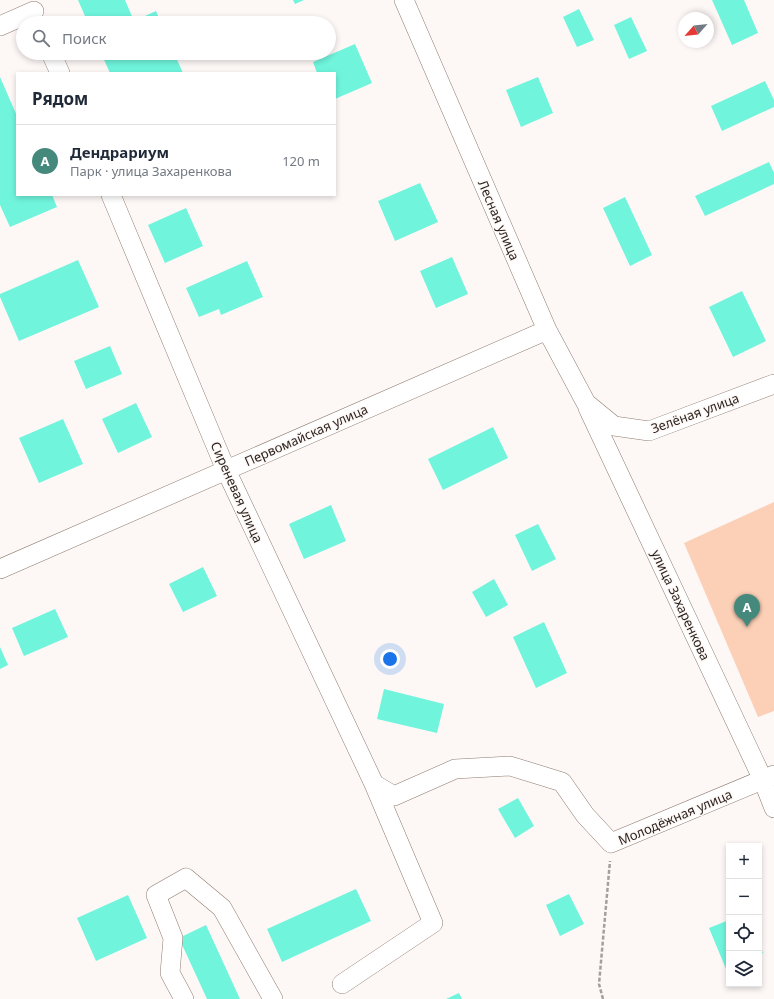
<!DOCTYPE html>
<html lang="ru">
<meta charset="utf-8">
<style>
:root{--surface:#fff;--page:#f2f2f3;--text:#1f2937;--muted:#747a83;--line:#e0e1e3;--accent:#45897c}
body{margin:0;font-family:"Noto Sans",sans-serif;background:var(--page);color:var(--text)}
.controls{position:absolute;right:12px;bottom:12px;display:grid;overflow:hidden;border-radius:0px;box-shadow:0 2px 6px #0003}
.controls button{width:36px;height:36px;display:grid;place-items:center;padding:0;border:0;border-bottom:1px solid var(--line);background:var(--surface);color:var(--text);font:20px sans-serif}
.compass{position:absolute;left:678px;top:12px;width:36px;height:36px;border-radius:50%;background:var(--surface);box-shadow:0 2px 6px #0003;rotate:243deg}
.you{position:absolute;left:390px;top:659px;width:14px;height:14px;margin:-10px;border:3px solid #fff;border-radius:50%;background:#1a73e8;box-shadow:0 0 0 6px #1a73e833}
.badge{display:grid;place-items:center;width:26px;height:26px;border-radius:50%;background:var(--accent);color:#fff;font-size:13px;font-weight:700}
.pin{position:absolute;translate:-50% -33px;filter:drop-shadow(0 1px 2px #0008)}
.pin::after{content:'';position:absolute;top:21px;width:14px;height:12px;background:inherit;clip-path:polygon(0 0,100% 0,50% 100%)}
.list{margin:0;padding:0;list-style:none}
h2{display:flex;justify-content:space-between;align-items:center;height:52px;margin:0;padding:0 16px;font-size:17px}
h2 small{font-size:13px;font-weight:400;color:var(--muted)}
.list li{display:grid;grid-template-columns:26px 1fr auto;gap:12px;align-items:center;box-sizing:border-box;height:72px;padding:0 16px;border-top:1px solid var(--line)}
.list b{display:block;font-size:15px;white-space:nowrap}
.list p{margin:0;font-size:13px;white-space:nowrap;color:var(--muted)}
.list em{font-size:13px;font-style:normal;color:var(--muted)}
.icon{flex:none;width:22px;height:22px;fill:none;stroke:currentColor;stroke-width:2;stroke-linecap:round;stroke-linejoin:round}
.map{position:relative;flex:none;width:774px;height:999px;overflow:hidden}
.search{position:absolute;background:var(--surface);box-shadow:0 2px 6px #0003;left:16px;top:16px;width:320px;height:44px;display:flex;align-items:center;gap:10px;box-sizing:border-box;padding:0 14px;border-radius:22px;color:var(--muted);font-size:15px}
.panel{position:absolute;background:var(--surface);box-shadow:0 2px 6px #0003;left:16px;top:72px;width:320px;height:124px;border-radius:0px}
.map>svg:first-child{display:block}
.green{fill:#fbd0b7}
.building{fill:#70f4dc}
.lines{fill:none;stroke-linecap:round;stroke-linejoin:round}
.minor-casing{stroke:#8f7b70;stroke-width:20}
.path{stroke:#a59f9c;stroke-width:2.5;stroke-dasharray:4 2;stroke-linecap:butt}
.minor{stroke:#fff;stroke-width:19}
.labels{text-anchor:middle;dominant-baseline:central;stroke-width:3;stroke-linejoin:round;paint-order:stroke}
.street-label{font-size:13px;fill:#271f1b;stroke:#fdf8f6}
</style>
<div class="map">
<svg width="774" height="999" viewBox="0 0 774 999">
<rect width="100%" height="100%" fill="#fdf8f6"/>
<path class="green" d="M774,502V711L758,717L684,543Z"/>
<path class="building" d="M78,0H125L134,21L156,11L161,23H88Z
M293,0H304L295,4Z
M712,0H744L758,33L732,45Z
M579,9L594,40L577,47L563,17Z
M631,17L647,51L629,59L614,25Z
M355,44L372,83L335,99V73H317L313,62Z
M101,53H174L183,73H110Z
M0,77L17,116V195H52L57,207L10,227L0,205Z
M538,77L553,113L521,127L506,90Z
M765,81L774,100V107L722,131L711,106Z
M769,162L774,173V184L705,216L695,196Z
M420,183L438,222L395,241L378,201Z
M625,197L652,255L630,266L603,208Z
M186,208L203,246L165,263L148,225Z
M452,257L468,294L436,308L420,271Z
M78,260L99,307L19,341L0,297V294Z
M247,261L263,297L221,315L219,309L199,317L186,288Z
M742,291L766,341L733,357L709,307Z
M110,346L122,374L86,389L74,361Z
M136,403L152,437L118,453L102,419Z
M63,419L83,464L39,483L19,438Z
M493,427L508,458L443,490L428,459Z
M331,505L346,541L304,559L289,524Z
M538,524L556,559L532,571L515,535Z
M203,567L217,596L183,612L169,584Z
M494,579L508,605L486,617L472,592Z
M55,609L68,637L24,656L12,628Z
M544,622L567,673L536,688L513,637Z
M0,647L8,665L0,669Z
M384,689L444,704L437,733L377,719Z
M518,798L534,826L515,838L498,809Z
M356,889L371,921L282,962L267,929Z
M569,894L584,924L560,936L546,905Z
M128,895L147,938L96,961L77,918Z
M729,920V967L726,969L709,928Z
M206,925L240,999H207L179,938Z
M759,944L763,953L759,954Z
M459,993L462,999H446Z"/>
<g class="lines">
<defs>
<path id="minor" d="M404,0L547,330L586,403L614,426L649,431L774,384
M0,26L34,11
M51,53L60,73
M111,195L226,470L374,784L433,923L342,984
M588,408L763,780L774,808
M0,569L547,330
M374,784L394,796L455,769L510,766L562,782L585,815L611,843L774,775
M184,999L170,973L173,938L156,895L186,878L222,908L273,999"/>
</defs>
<use href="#minor" class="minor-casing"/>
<path class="path" d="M603,999L599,984L610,861"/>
<use href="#minor" class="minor"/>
</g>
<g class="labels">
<g class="street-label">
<text transform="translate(499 220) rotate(67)">Лесная улица</text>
<text transform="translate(695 413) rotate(-20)">Зелёная улица</text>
<text transform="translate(306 435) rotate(-24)">Первомайская улица</text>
<text transform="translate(237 492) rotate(66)">Сиреневая улица</text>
<text transform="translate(681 605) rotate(65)">улица Захаренкова</text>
<text transform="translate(675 817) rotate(-23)">Молодёжная улица</text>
</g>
</g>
</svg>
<div class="controls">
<button>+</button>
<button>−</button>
<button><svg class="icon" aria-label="locate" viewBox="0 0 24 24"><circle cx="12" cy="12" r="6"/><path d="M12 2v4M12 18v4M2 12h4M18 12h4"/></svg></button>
<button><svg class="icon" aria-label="layers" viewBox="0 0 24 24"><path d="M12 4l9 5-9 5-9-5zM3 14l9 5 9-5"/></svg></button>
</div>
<svg class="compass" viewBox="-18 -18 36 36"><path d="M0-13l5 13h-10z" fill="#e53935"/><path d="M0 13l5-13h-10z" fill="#747a83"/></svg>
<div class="you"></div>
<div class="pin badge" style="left:747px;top:627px">A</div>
<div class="search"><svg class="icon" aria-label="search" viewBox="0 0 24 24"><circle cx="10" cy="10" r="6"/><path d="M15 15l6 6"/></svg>Поиск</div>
<section class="panel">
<h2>Рядом<small></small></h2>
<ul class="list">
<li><span class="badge">A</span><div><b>Дендрариум</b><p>Парк · улица Захаренкова</p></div><em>120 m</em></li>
</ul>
</section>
</div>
